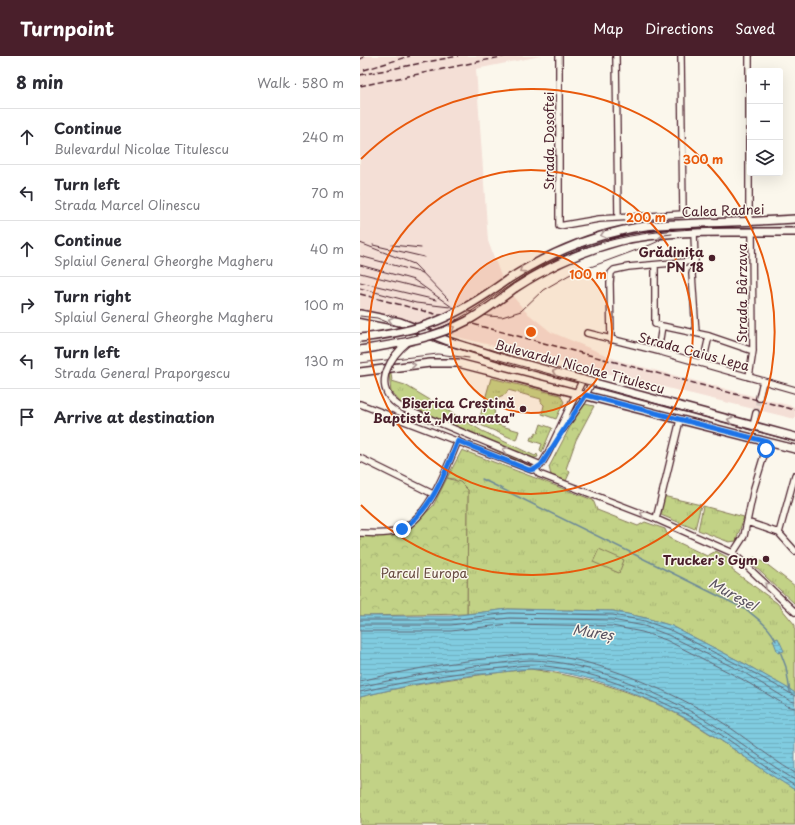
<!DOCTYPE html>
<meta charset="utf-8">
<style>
:root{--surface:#fff;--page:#f2f2f3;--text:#2b2b33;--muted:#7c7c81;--line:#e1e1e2;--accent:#4a1f2b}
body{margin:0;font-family:"Playpen Sans",sans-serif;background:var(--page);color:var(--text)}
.controls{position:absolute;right:12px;top:12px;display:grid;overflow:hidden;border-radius:4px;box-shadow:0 4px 16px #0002}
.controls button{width:36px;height:36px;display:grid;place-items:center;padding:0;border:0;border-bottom:1px solid var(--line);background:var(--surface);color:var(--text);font:20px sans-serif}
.stop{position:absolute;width:12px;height:12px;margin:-9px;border:3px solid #1a73e8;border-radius:50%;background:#fff}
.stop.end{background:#1a73e8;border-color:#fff;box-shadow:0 1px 4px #0008}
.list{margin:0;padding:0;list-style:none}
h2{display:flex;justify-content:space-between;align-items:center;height:52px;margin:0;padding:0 16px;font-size:17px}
h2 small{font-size:13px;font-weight:400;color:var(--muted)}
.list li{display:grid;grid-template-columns:26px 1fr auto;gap:12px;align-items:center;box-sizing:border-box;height:56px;padding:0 16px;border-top:1px solid var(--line)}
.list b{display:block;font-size:15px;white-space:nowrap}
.list p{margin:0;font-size:13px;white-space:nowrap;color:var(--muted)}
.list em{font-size:13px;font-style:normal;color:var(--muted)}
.icon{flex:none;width:22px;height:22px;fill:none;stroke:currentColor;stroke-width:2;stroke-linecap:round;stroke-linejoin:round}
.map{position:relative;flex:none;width:435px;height:769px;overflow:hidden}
header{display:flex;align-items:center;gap:24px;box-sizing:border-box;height:56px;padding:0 20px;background:var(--accent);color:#fff}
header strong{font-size:19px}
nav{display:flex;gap:22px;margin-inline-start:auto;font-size:14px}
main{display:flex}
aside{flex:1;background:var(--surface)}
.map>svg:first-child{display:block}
.built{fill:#f4dfd6}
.grass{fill:url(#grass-tufts);stroke:#867858}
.park{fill:url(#park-crowns);stroke:#867858}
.garden{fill:#c2d286;stroke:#867858}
.water{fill:url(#water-rules);stroke:#6a8798}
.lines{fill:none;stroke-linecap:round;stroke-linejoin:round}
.shore{stroke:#606473;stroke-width:1}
.stream{stroke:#6a8798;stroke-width:1.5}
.minor-tunnel{stroke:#d8ccc5;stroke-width:5.5;stroke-dasharray:5.5 3;stroke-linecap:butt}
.minor-casing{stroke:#4a1f2b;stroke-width:8}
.major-casing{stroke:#4a1f2b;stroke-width:10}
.minor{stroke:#fbf7ec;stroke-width:5.5}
.major{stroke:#fbf7ec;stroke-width:7}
.tram{stroke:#4a1f2b;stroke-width:1}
.rail{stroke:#4a1f2b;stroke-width:1.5;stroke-dasharray:6 3;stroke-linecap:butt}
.minor-bridge-casing{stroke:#4a1f2b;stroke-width:8;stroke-linecap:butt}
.major-bridge-casing{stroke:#4a1f2b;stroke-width:10;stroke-linecap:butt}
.minor-bridge{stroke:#fbf7ec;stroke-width:5.5}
.major-bridge{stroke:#fbf7ec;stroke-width:7}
.oneway{stroke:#ab9695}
.route{stroke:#1a73e8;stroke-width:5}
.ring{fill:none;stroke:#e8590c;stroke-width:2}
.poi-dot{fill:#4a1f2b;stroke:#fbf7ec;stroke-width:1.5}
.labels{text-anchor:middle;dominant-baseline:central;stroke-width:3;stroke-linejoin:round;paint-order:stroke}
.street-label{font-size:13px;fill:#4a1f2b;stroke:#fbf7ec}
.poi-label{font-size:13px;font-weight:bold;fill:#4a1f2b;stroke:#fbf7ec;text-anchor:end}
.park-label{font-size:13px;fill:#684c42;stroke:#fbf7ec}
.water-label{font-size:14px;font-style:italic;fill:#5a5361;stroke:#fbf7ec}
.centre{fill:#e8590c;stroke:#fbf7ec;stroke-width:2}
.ring-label{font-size:12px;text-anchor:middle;font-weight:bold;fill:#e8590c;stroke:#fbf7ec;stroke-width:3;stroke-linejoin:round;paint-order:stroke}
</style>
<header>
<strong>Turnpoint</strong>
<nav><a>Map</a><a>Directions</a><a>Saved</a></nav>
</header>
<main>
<aside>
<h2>8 min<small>Walk · 580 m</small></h2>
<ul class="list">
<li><svg class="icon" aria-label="ahead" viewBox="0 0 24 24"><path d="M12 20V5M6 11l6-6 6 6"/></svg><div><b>Continue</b><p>Bulevardul Nicolae Titulescu</p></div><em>240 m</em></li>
<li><svg class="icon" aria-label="left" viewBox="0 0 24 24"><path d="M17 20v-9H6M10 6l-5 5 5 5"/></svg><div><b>Turn left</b><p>Strada Marcel Olinescu</p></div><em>70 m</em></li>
<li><svg class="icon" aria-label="ahead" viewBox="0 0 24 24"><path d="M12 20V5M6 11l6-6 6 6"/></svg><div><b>Continue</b><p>Splaiul General Gheorghe Magheru</p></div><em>40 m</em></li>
<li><svg class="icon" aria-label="right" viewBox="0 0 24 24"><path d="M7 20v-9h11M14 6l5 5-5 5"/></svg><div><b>Turn right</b><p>Splaiul General Gheorghe Magheru</p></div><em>100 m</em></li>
<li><svg class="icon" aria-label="left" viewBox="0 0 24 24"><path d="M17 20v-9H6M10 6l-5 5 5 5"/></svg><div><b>Turn left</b><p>Strada General Praporgescu</p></div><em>130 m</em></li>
<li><svg class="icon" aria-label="arrive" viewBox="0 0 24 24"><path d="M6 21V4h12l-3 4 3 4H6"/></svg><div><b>Arrive at destination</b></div></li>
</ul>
</aside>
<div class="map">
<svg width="435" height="769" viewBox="0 0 435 769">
<defs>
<pattern id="grass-tufts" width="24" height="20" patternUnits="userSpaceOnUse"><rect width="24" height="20" fill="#c2d286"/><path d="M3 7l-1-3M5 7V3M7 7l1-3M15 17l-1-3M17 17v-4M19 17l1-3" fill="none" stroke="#a8b474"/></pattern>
<pattern id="park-crowns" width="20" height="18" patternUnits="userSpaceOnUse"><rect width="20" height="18" fill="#c2d286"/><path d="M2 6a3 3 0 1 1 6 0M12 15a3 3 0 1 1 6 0" fill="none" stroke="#a8b474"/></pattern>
<pattern id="water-rules" width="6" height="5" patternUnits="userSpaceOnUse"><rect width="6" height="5" fill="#80cce0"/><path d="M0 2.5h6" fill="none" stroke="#70afc0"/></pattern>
</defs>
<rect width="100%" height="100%" fill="#fbf7ec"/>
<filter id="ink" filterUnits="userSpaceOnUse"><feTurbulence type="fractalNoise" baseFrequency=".025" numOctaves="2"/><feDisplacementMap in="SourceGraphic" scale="8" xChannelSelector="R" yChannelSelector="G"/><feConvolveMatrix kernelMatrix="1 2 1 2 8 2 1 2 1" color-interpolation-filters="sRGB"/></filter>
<g filter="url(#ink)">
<path class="built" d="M0,0H181L116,13L128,185L145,231L166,256L191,276L260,305L435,351V363L89,279L40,263L0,255Z"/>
<path class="grass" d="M29,317H31L32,325L45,329L122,375L175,400L177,398L178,401L174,402L41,347L31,336Z
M131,322L200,339L204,346L196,363L182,358L184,349L181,346V343L148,334L146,338L139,341C135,349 131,359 139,365L138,369L159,375L156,384L118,368Z
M181,368L192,372L182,396L180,394L182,388L170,384L171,381H174L176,376L178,377Z
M126,389L170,407L158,405L126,390Z
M102,394L233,444L237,454L278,470L285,466L305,473L309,482L347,500L356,495L374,505L372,514L417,547L435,569V637L387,609L312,570L286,562L253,555L148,553L107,558L108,434L94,423L87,422Z
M303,440L341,449L335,473L301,459L299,456Z
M343,450L384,461L376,485L369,486L338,474Z
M394,501L405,507L435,530V548L391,507Z
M170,613C229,621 286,638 336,669C370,689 401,714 435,734V769H0V641C56,627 113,619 170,613Z"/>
<path class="park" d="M225,348L234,350L216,384L206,413L210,416L206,425L191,419L189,411L212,367Z
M87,422L100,426L108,434L107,558L0,560V480L37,479L47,475L73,450Z"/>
<path class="garden" d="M239,493L264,504L259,517L233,506Z"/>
<path class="water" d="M148,553L253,555L286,562L312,570L387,609L431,634L435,637V734C401,714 370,689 337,669C292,641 223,615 171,613C159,613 146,616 134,617C89,621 44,630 0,641V560H91Z
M418,582L424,595L418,597L413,584Z"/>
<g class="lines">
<path class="shore" d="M0,564H91L149,557L253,559L285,565L310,574L385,612L435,640
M0,569H91L149,562L252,564L284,570L308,579L383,616L430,645L435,646
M0,575H91L149,568L252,570L282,576L306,584L380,622L427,650L435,652
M0,625C44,615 89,606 134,602C146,601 159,598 170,598C227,599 293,628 342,654C375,672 403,698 435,717
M0,631C44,621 89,612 134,608C146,607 159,604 171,604C226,605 291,633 339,660C373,679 402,704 435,724
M0,636C44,626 89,617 134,613C146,612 159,609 171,609C227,611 288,637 337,664C371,683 401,709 435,730"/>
<path class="stream" d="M122,423L387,554C398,563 410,571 416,585
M420,595L426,611L430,636"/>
<path class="minor-tunnel" d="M396,357L399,342"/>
<defs>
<path id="minor" d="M199,0V170L239,163L323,158L321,0
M256,0L258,162
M389,0V165
M334,177L335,205L332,218L336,277
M295,209V268L302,270
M227,277L298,295L435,334
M251,284L250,227L251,217L254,214L268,211L335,205
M298,295L302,270L349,280L393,295
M343,307L349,280
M389,321L393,295L392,177
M399,342L403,325
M0,348L172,414L181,409L187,399L223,323
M70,363L181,409
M393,370L396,357
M203,373L223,345L232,326
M0,402L73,438
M175,413L179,418L296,463L373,497L435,556
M296,463L320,364
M387,466L419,477L435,495
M0,477C12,477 26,479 37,475C68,465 86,413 98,385
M419,477L435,419
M373,497L384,480L394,432L408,386"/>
<path id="major" d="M147,224C183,201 222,183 264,174C289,168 315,168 340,167C372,166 403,165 435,163
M155,232C187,211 222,195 260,185C314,172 379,177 435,176
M0,258L40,266L88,285L149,304L435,381
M0,316L70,307H98L435,393"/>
</defs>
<use href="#minor" class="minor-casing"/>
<use href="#major" class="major-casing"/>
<use href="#minor" class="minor"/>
<use href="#major" class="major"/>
<path class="tram" d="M0,187L54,208L89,244
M13,189L64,201
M32,189L61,192
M0,200L63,217
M0,209L54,224L92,251L128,260L142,261L161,255L183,234L209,219L290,189L299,185L304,179L312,178
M0,217L64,233
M0,226L76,244
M0,232L56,247L90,251
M0,260L17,262L78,287L435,386
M0,290C32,285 64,281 93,266C114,255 132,241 152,228C172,214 194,203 216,195C286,168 362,173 435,171
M0,307L78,298L109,302"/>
<path class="rail" d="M0,3L4,1
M4,14L50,0
M0,19L98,0
M0,30L146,0
M0,238L435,354"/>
<defs>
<path id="minor-bridge" d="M48,286C31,300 13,327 34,346C43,355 59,358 70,363"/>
<path id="major-bridge" d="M0,282C65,275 94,262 147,224
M0,294C37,288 73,283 107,265C124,256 139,244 155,232"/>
</defs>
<use href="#minor-bridge" class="minor-bridge-casing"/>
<use href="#major-bridge" class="major-bridge-casing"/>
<use href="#minor-bridge" class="minor-bridge"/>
<use href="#major-bridge" class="major-bridge"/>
</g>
<defs><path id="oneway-chevron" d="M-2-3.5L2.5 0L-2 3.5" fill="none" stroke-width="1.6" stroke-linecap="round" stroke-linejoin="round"/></defs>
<g class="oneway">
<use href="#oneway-chevron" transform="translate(243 179) rotate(165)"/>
<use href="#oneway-chevron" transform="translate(300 179) rotate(-5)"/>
<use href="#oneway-chevron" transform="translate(162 214) rotate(148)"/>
<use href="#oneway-chevron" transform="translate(31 264) rotate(-165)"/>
<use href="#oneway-chevron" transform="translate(92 272) rotate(-24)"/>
<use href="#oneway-chevron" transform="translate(53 309) rotate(-6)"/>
<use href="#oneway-chevron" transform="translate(195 316) rotate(-165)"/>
<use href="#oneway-chevron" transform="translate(370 364) rotate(-164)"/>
<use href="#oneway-chevron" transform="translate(145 394) rotate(-158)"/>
<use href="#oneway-chevron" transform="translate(283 458) rotate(-159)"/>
<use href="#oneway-chevron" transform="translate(407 529) rotate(-137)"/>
</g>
</g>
<g class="lines" filter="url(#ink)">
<path class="route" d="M42,473C72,454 85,417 98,385L169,414L175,413L181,409L226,339L408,386L406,393"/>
</g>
<circle cx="171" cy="276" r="81" fill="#e8590c" fill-opacity=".12"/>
<g class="ring">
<circle cx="171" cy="276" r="81"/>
<circle cx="171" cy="276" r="162"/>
<path d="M1 103A243 243 0 1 1 1 449"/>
</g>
<g class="poi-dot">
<circle cx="352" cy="202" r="4"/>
<circle cx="163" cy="353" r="4"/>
<circle cx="406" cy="503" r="4"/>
</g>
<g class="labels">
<g class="street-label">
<text transform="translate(188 85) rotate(-90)">Strada Dosoftei</text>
<text transform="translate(363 154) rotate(-2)">Calea Radnei</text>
<text transform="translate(381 237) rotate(-90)">Strada Bârzava</text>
<text transform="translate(334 295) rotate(15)">Strada Caius Lepa</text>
<text transform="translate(220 310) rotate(15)">Bulevardul Nicolae Titulescu</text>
</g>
<g class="poi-label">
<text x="344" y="195">Grădinița<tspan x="344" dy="15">PN 18</tspan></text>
<text x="155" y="346">Biserica Creștină<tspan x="155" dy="15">Baptistă ,,Maranata"</tspan></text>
<text x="398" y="503">Trucker's Gym</text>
</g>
<g class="park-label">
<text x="64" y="516">Parcul Europa</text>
</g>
<g class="water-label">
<text transform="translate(373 538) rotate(29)">Mureșel</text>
<text transform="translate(233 576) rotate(8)">Mureș</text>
</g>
</g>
<circle cx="171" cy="276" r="6" class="centre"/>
<g class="ring-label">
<text x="343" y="108">300 m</text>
<text x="286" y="166">200 m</text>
<text x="228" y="223">100 m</text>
</g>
</svg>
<div class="controls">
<button>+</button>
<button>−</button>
<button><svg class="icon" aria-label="layers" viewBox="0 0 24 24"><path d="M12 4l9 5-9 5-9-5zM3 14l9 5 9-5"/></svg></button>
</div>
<div class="stop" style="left:406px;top:393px"></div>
<div class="stop end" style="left:42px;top:473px"></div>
</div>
</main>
